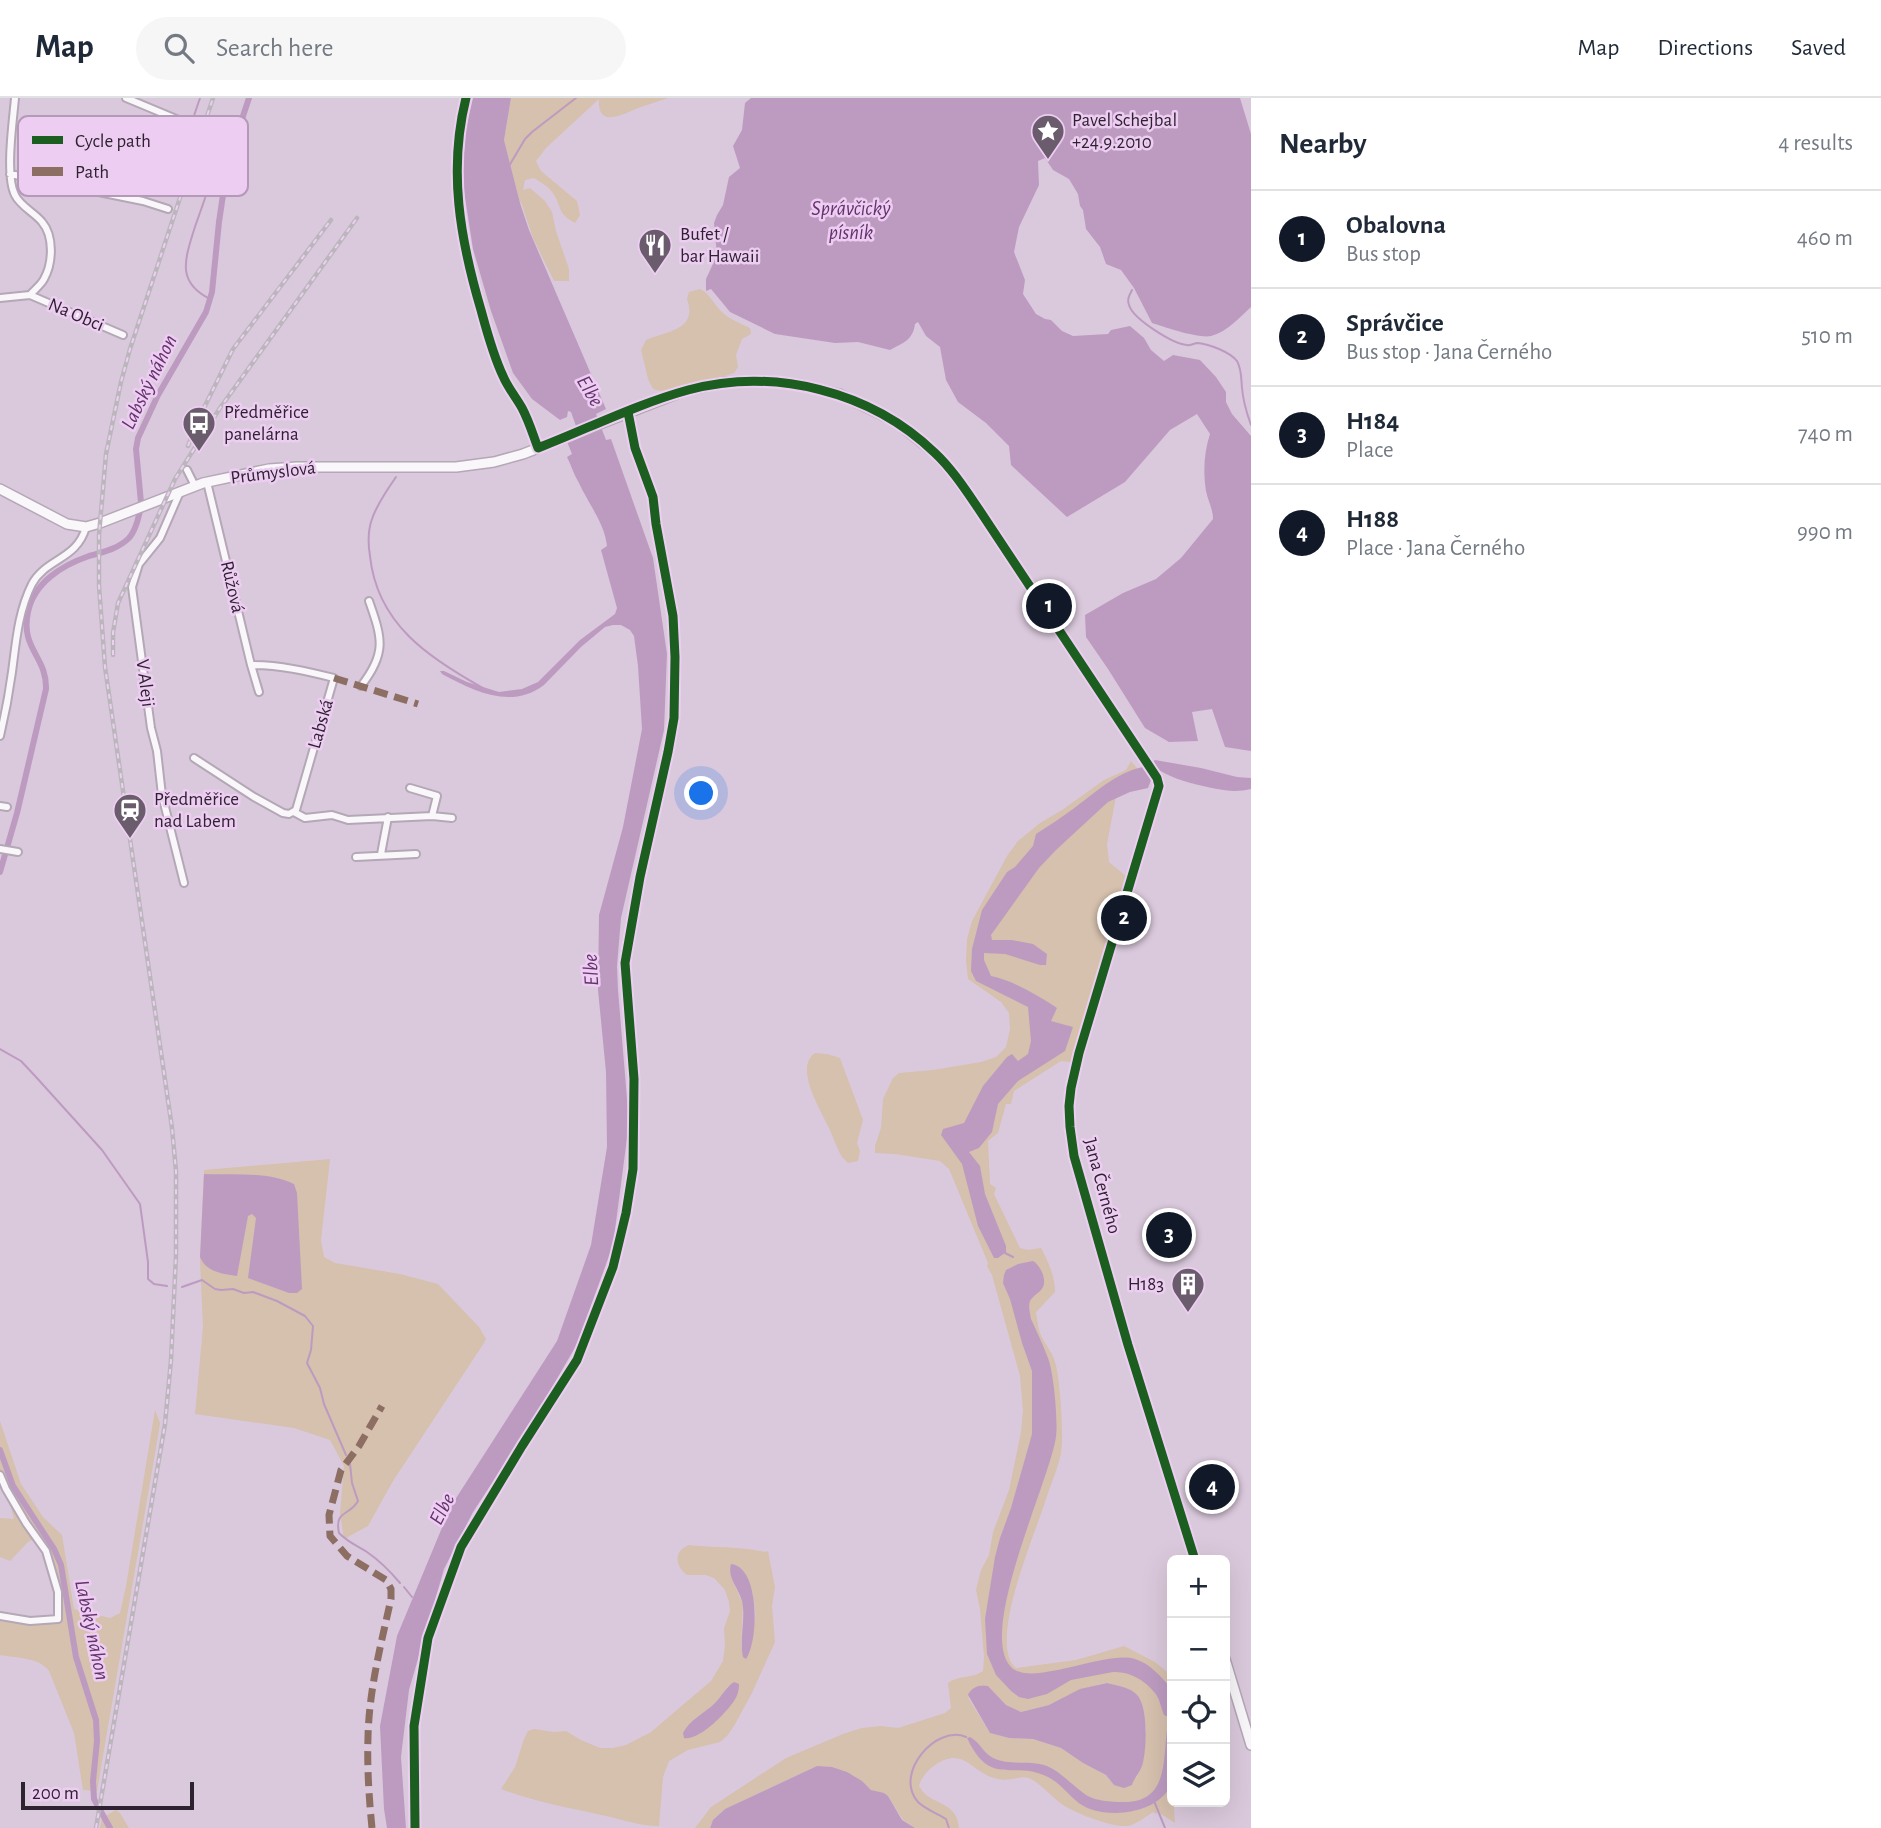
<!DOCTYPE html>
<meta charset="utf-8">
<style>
:root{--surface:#fff;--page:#f6f6f7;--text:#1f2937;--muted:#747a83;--line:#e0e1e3;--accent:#111827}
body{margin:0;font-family:"Alegreya Sans",sans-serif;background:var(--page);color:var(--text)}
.controls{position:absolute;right:21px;bottom:21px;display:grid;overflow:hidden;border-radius:10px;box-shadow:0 7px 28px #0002}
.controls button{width:63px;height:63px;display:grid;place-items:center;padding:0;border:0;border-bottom:2px solid var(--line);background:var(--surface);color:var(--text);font:35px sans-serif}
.scale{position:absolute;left:21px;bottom:18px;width:173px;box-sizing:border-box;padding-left:7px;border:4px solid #2e2230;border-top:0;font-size:19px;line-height:24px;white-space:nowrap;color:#2e2230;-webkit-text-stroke:5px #edcef2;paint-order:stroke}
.you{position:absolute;left:702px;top:696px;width:24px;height:24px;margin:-18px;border:5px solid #fff;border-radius:50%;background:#1a73e8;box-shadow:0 0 0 10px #1a73e833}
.badge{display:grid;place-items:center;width:46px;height:46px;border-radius:50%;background:var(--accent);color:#fff;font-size:23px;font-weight:700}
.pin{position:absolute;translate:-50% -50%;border:4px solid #fff;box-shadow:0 2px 7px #0006}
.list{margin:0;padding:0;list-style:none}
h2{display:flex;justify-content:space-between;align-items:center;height:91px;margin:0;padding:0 28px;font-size:30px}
h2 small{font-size:23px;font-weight:400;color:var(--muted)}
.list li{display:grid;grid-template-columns:46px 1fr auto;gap:21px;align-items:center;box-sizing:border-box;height:98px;padding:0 28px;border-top:2px solid var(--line)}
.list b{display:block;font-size:26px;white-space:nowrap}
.list p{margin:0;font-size:23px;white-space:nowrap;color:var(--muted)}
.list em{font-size:23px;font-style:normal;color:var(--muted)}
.icon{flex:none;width:38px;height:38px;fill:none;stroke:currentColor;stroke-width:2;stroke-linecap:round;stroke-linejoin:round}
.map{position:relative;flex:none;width:1251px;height:1730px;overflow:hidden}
header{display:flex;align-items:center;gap:42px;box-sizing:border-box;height:98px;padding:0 35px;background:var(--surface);border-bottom:2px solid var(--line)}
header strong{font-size:33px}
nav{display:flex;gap:38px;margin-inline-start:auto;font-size:24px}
.search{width:490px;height:63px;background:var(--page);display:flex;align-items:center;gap:18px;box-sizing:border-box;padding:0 24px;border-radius:38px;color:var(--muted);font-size:26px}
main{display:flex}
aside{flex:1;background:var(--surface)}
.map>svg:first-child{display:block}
.green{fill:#d6c0ae;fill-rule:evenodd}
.water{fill:#bd9bc1}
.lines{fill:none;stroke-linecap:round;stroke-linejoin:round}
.stream{stroke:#bd9bc1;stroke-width:2}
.canal{stroke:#bd9bc1;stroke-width:6}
.street-casing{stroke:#b4a7b6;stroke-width:10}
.secondary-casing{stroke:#b4a7b6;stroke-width:12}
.street{stroke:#f9f7fa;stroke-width:6}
.secondary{stroke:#f9f7fa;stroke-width:9}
.rail-casing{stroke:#bbb6bc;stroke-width:4.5}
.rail{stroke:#edcef2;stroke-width:2;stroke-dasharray:5;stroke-linecap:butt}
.quiet{stroke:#8d6e63;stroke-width:7;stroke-dasharray:14 7;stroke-linecap:butt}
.cycleway-casing{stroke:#edcef2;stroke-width:13}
.cycleway{stroke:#1b5e20;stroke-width:9}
.labels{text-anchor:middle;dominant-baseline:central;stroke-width:5;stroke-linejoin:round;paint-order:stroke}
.poi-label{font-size:19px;fill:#2e2230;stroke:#edcef2;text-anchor:start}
.street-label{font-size:19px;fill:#2e2230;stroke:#edcef2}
.water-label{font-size:21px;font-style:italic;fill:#65326d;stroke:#edcef2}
.key{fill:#edcef2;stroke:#b49ab8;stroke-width:2}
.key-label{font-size:19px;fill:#2e2230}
</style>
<header>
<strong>Map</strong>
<div class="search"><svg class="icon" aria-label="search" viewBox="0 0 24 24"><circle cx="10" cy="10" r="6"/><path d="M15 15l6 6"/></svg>Search here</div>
<nav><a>Map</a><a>Directions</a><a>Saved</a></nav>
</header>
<main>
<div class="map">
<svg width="1251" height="1730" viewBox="0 0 1251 1730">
<rect width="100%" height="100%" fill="#dac9dc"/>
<path class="green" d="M511,0H668C659,3 650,6 641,9C626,14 597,33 599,1L546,50L536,63L541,73L577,103L580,117L575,125C555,114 563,108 552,94C548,88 540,84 534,80L525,82L523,92L530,90L545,103L552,114L556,133L569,171V183H554L533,140L521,104L520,105L504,42Z
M700,191C709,195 713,205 720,212C728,221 740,225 750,230L751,236L742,241L736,257L738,269L734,275C716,281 668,298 653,291L648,281L641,252L646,242C668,233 698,232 687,201L689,194Z
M1131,663L1147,682L1116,699L1107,746L1109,764L1127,779L1071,964L1061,963L1014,993L1011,1006H1006L998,1035L988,1043L990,1086L996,1090L994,1096L1020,1150L1028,1152L1041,1150C1048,1163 1055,1178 1055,1194L1036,1214C1037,1221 1038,1229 1040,1235C1044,1245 1052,1253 1055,1264C1060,1278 1064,1340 1061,1355C1058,1370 1051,1386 1046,1401C1037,1432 986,1546 1016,1570L1076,1562L1124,1548L1155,1564L1172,1578V1704H1175L1174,1712L1175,1725L1158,1714L1156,1716L1153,1714C1145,1719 1134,1729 1124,1728C1109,1728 1071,1714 1059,1704C1050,1697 1040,1685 1029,1680C1021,1677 1009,1684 998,1681C971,1676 965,1647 935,1667C927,1673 922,1678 919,1688C930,1709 957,1701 959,1730H915L903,1722L888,1698L871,1692L854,1678L817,1668L725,1711C719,1716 712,1722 710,1730H695L711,1709L786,1660L843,1636L862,1630L881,1628L898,1630L945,1615L951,1610L948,1585C958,1577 972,1581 983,1573L984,1559L980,1511L976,1492L981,1472L989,1457L993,1434L1009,1392L1021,1334L1023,1313L1020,1278L992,1177L987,1168L988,1165L949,1071L940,1063L895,1056L875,1055V1048L881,1030L883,1001L893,980L899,975L933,972L981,964L996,959L1006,949L1010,931L1009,915L1001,904L968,881L966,863L967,841L972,823L1007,758L1018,743L1040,725L1062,712L1104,682L1126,672ZM1107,1585L1117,1588L1140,1601L1146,1632L1137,1679L1114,1687L1106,1677L1083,1665L1061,1650L1033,1641L1009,1640L990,1635L969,1601L968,1597L984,1587L988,1589L1006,1607L1021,1614L1049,1607L1100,1586Z
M815,955L827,956L840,960L863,1022L857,1045L860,1053L858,1063L848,1065L842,1059C836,1049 833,1038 828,1028C820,1011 794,969 815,955Z
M330,1061L321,1142L324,1159L335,1165L400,1176L438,1186L479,1229L486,1241L484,1245L393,1383L368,1428L344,1441L340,1415L344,1368L330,1342L294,1330L195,1316L203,1229L200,1163L204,1072Z
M155,1312L160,1325L157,1344L97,1693L83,1692L74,1635L49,1573C39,1559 16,1560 0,1557V1520L30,1526L61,1523C67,1494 51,1465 38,1439L28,1444L10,1463L0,1459V1420L14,1421L9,1402L0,1385V1323L21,1386L43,1419L62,1437L74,1511L110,1520L120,1515L126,1488Z
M689,1447C714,1450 740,1448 765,1454L768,1453L775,1489L772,1508L775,1544L770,1555L752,1595L734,1628L727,1638L720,1644L688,1652L669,1663L663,1679L659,1728C640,1728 624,1722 606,1718C570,1710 535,1704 501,1691L515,1669L524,1641L528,1633L534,1631L554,1634L566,1633L581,1642L600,1650H613L626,1647L651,1634L711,1583L723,1563L725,1547L724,1530L730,1513L729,1504L725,1492L714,1480L706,1477H687C675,1468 673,1453 689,1447ZM731,1479L752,1493C758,1523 757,1525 741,1551L743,1506ZM729,1587L715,1623L698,1637L702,1617L716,1605Z
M116,1712L120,1715L129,1730H100L102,1720Z"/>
<path class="water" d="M473,0H511L504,42L520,105L529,132L606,311L596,316L606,342L611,341L653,460L667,556L664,632L621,820L617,868L618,892L629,1025L613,1147L577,1246L531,1326L473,1414L444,1471L409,1592L401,1659L406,1730H387L384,1711L380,1628L397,1538L451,1408L557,1243L591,1147L607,1049L606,974L598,892L599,817L623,729L642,631L638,568L634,538L630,532L621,527H613L605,529L581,549L544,587C511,612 474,593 442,576L440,573H444L467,584L499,594L522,591L538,584L580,542L615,516L617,510L601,452L607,448C605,426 588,405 579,385C574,377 571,367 567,359L572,356L564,336L577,331L571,314L568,313L567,319L560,322L532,301L513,275L491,213L473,151L462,80L466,30Z
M751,0H1240L1251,36V209C1240,219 1227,234 1211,238C1200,241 1164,229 1152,225L1134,190L1121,172L1106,166L1100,149L1086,131L1083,112L1080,108L1078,96L1069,81L1053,72L1045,60L1038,63L1039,87L1019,129L1014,154L1025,182L1023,196L1036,216L1045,221L1051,222L1062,233L1073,238L1108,236L1111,232L1130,228L1144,240L1151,252L1164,263L1173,257L1200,262L1216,279L1226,294V304L1232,316L1251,338V653L1225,649L1212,611L1192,614L1198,643L1169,644L1145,630L1108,571L1086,539L1085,517L1123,495L1156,481L1181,460L1213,421C1213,411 1208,403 1206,393C1203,374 1204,354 1210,336L1197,316L1170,332L1125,384L1067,419L1011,367L1009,348L986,325L958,304L946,282L940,249L926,238L918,224L915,226C913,242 903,245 890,252L858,244L835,245L775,236L730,214L711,191L706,193V181L717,157L714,125L717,117L723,107L729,79L740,70L733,48L742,32L745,5Z
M1155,662L1201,670L1237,679L1251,680V691C1246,692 1240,693 1234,693C1216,692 1159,681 1152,664Z
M1143,669L1147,672L1151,682L1148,690L1130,694L1108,704L1056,752L1039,770L991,837L992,842H1012L1033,846L1047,856L1046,867H1040L1005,856L984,855V862L991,878C1012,882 1039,898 1057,910L1051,923L1073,929L1065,953L1018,983L998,1006L992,1034L979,1050L969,1054L980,1068L985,1096L1006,1148V1154L998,1160H994L978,1128L962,1066L941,1037L943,1031L964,1025L983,988L1007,959L1012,956L1018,963L1028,956L1031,943L1028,909L976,883L971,873L972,851L982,812L1007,774L1015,769L1033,748L1036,736C1048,728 1061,720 1073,711C1095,695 1115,675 1143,669Z
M204,1076C232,1077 267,1073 294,1086L297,1095L302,1191L297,1195H289L248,1180L256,1120L252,1116L248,1118L237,1178C223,1176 206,1174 200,1159Z
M1033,1163C1040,1167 1047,1181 1043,1189C1040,1195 1033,1197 1030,1203C1028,1209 1030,1215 1031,1221C1037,1234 1043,1247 1048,1260C1054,1276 1058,1322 1056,1339C1049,1385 977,1534 1011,1569C1031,1590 1105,1552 1135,1561C1151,1566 1161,1579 1172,1591V1619L1170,1620L1164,1617C1161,1610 1160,1601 1155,1595C1145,1582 1129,1573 1113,1574L1071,1582L1047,1596L1028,1601L1019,1599L1011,1593L996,1577L987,1556L985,1521L995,1459L1000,1440L1011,1410L1032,1336V1273L1022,1245L1010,1201L1003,1185L1004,1177L1006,1172L1018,1166Z
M731,1466C760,1469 759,1542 746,1561L743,1559C739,1540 746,1521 742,1503C738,1489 727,1480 731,1466Z
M734,1584L739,1586C739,1592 738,1597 734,1603C726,1615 699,1643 684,1640L683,1635C689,1622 705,1615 715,1605C722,1598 726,1589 734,1584Z
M1107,1585C1117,1588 1131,1589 1138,1598C1148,1611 1147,1652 1142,1668C1139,1676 1134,1680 1132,1687L1124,1690L1114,1687L1106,1677L1083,1665L1061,1650L1033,1641L1009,1640L990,1635L968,1597C971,1589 981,1586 988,1588L1006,1607L1021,1614L1049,1607L1080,1591Z
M1171,1629C1173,1637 1174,1680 1171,1687C1158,1714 1116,1720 1090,1711C1073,1705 1064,1687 1048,1679C1013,1661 991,1691 967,1640L970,1639C980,1644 983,1655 993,1660C1010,1668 1030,1662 1047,1668C1061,1674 1073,1688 1086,1697C1096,1703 1110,1704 1123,1704C1168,1705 1163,1663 1167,1632Z
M817,1668L832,1669L847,1674L862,1683L871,1692L884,1695L888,1698L902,1722L915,1730H710L713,1722L725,1711Z"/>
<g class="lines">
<path class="stream" d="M200,0L175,74L177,81L196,88L206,97C202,110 197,122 193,135C184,164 178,185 210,201
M509,68L525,41L532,34L576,0
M1132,192C1129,198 1127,201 1129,207C1133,221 1173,246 1187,247C1190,248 1194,245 1198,245C1209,246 1230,254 1237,263C1242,272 1241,281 1242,290C1243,302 1247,316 1251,327
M396,379C387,392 377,406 372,421C368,432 368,446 370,458C377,526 429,560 483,590
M0,951L21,963L36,979L102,1052L140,1106L148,1164V1181L154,1186L167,1188
M1005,1155L1013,1159
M182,1189L202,1182L215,1191L221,1192L233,1191L244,1195L253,1194L277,1203L305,1218L313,1228L311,1252L307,1265L320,1290L324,1306L346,1357
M350,1366L352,1385L358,1403C350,1418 334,1412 339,1435C349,1445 356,1447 367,1454C380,1463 390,1473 400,1485
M404,1489L412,1499
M1154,1703L1165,1730
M949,1730L946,1721C938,1716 925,1711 918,1704C893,1676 936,1626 966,1639"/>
<path class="canal" d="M0,774L17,715L46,591C47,558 20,551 28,514C34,484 63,467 89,458C103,454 118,451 129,440C136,432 140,416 141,405L136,351L138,340L158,297L206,214L212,194L219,124L228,63L249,0
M0,1352L13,1388L54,1451L61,1467L76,1559L96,1622L97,1643L93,1683L94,1701L110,1730"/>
<defs>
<path id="street" d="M126,0L186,25
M10,76L143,103L168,111
M177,87L190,91L193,85
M30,197L123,237
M0,200L30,197C34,192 41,187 44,181C53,165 54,138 42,124C35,115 20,108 15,97C5,78 13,23 15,0
M187,372L195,388
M207,384L251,567L259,594
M180,394L160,440L139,466L132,489L151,630L157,653L162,697L184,785
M361,588C387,555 382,540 369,503
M0,638C5,617 9,596 12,574C16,544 18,514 32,486C46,460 77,462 86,429
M194,660L254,699L283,715L289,716L296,712L334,580C306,573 280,567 251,567
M410,690L437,698L432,718
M0,708L7,709
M294,714L305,720L332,717L348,722L432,718L452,720
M0,751L18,754
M381,756L388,719
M356,759L416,756
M0,1377L6,1391L26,1425L46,1453L58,1494V1521L30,1523L0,1518"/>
<path id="secondary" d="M0,391L67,426L86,429L100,425L203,385L269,371L297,369H456L494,364L523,356L687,292L727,284L766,283L800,287L839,296L895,323L935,355L952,374L978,410L1157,680L1159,688L1079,955L1071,990L1069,1008L1070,1029L1074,1058L1128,1247L1195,1462
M1225,1561L1251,1647"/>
</defs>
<use href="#street" class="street-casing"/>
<use href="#secondary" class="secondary-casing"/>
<use href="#street" class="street"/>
<use href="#secondary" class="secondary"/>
<defs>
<path id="rail" d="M188,348L196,326L233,251L331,122
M113,557V535L118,505L175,381L220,310L357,120
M96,1730L165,1326L171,1262L176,1157V1073L172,1030L105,569L99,488V437L106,356L121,284L130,251L213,0"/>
</defs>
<use href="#rail" class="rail-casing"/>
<use href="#rail" class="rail"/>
<path class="quiet" d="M334,580L418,606
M372,1730C369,1700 367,1669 368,1639C369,1592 381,1546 391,1501V1491L386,1482L347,1458L330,1438L329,1417L341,1372L359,1348L382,1308"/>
<defs>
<path id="cycleway" d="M466,0C448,72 460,141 481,212C487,234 493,257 503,278C508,290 516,299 522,310C529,323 533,337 538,350C587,331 637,306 688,292C774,269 871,293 935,355C952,371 965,391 978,410L1157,680L1159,688L1079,955L1071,990L1069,1008L1070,1029L1074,1058L1128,1247L1195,1462
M415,1730L414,1628L428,1540L461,1449L522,1348L577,1262L613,1169L626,1115L633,1071L634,981L625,865L640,779L668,654L674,620L675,559L673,518L656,426L653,399L635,350L628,314"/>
</defs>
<use href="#cycleway" class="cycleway-casing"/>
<use href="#cycleway" class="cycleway"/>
</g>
<defs>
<symbol id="sight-pin" viewBox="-11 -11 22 30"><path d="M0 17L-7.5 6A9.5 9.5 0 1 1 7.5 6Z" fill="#6a5c6c" stroke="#edcef2"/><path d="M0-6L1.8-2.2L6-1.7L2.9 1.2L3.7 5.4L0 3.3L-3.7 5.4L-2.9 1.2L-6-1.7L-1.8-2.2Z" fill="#fff"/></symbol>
<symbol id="restaurant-pin" viewBox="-11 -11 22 30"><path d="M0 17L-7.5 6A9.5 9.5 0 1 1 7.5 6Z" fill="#6a5c6c" stroke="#edcef2"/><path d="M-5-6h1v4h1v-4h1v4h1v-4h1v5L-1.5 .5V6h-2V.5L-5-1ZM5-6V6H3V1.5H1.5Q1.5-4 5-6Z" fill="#fff"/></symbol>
<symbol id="bus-pin" viewBox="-11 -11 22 30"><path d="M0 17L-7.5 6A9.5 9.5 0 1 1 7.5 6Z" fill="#6a5c6c" stroke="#edcef2"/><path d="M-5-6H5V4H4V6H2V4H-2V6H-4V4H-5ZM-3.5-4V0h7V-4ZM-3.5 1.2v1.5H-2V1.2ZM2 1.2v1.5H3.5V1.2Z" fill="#fff"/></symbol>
<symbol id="station-pin" viewBox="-11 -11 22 30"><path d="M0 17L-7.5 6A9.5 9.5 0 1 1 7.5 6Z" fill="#6a5c6c" stroke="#edcef2"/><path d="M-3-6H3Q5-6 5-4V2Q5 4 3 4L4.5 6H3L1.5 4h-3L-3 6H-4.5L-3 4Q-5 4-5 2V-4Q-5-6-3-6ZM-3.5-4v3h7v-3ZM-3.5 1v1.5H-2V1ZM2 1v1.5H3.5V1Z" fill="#fff"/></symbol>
<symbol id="building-pin" viewBox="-11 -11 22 30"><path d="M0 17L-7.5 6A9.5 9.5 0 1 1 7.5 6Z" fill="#6a5c6c" stroke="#edcef2"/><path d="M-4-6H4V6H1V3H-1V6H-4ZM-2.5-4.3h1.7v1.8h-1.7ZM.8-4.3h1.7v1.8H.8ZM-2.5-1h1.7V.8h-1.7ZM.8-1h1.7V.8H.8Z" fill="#fff"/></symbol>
</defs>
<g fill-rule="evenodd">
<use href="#sight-pin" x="1029" y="14" width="38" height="52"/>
<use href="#restaurant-pin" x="636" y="128" width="38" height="52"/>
<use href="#bus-pin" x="180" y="306" width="38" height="52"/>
<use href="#station-pin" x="111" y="693" width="38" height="52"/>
<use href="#building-pin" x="1169" y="1167" width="38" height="52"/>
</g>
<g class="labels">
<g class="poi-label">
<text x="1072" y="22">Pavel Schejbal<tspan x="1072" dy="22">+24.9.2010</tspan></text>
<text x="680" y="136">Bufet /<tspan x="680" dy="22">bar Hawaii</tspan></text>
<text x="224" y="314">Předměřice<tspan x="224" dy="22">panelárna</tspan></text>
<text x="154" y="701">Předměřice<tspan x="154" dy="22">nad Labem</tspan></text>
<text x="1164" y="1186" text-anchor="end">H183</text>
</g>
<g class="street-label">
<text transform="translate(76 217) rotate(23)">Na Obci</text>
<text transform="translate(273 375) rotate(-7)">Průmyslová</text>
<text transform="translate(232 489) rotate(77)">Růžová</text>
<text transform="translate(145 585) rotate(83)">V Aleji</text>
<text transform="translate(321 626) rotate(-74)">Labská</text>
<text transform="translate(1102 1088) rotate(75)">Jana Černého</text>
</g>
<g class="water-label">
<text x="851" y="110">Správčický<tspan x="851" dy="24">písník</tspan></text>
<text transform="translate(149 284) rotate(-64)">Labský náhon</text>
<text transform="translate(590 293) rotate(59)">Elbe</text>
<text transform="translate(591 872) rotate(-93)">Elbe</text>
<text transform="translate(442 1411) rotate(-63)">Elbe</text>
<text transform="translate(92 1532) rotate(78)">Labský náhon</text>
</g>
</g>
<rect x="18" y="18" width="230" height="80" rx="10" class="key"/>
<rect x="32" y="38" width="31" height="8" fill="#1b5e20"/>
<rect x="32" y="69" width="31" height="9" fill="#8d6e63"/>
<g class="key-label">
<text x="75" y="49">Cycle path</text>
<text x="75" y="80">Path</text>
</g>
</svg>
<div class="controls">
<button>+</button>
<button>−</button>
<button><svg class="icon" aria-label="locate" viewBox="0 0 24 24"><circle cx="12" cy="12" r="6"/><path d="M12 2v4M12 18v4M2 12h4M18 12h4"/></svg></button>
<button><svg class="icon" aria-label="layers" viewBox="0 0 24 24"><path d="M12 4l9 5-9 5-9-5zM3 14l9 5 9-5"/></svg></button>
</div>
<div class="scale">200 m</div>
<div class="you"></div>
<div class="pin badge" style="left:1049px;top:508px">1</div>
<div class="pin badge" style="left:1124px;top:820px">2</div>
<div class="pin badge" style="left:1169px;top:1137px">3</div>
<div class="pin badge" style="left:1212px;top:1389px">4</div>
</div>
<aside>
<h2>Nearby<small>4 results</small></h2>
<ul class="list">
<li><span class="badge">1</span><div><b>Obalovna</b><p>Bus stop</p></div><em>460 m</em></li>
<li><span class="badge">2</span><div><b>Správčice</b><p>Bus stop · Jana Černého</p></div><em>510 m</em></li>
<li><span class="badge">3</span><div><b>H184</b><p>Place</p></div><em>740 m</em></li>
<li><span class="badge">4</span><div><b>H188</b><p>Place · Jana Černého</p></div><em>990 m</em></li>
</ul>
</aside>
</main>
